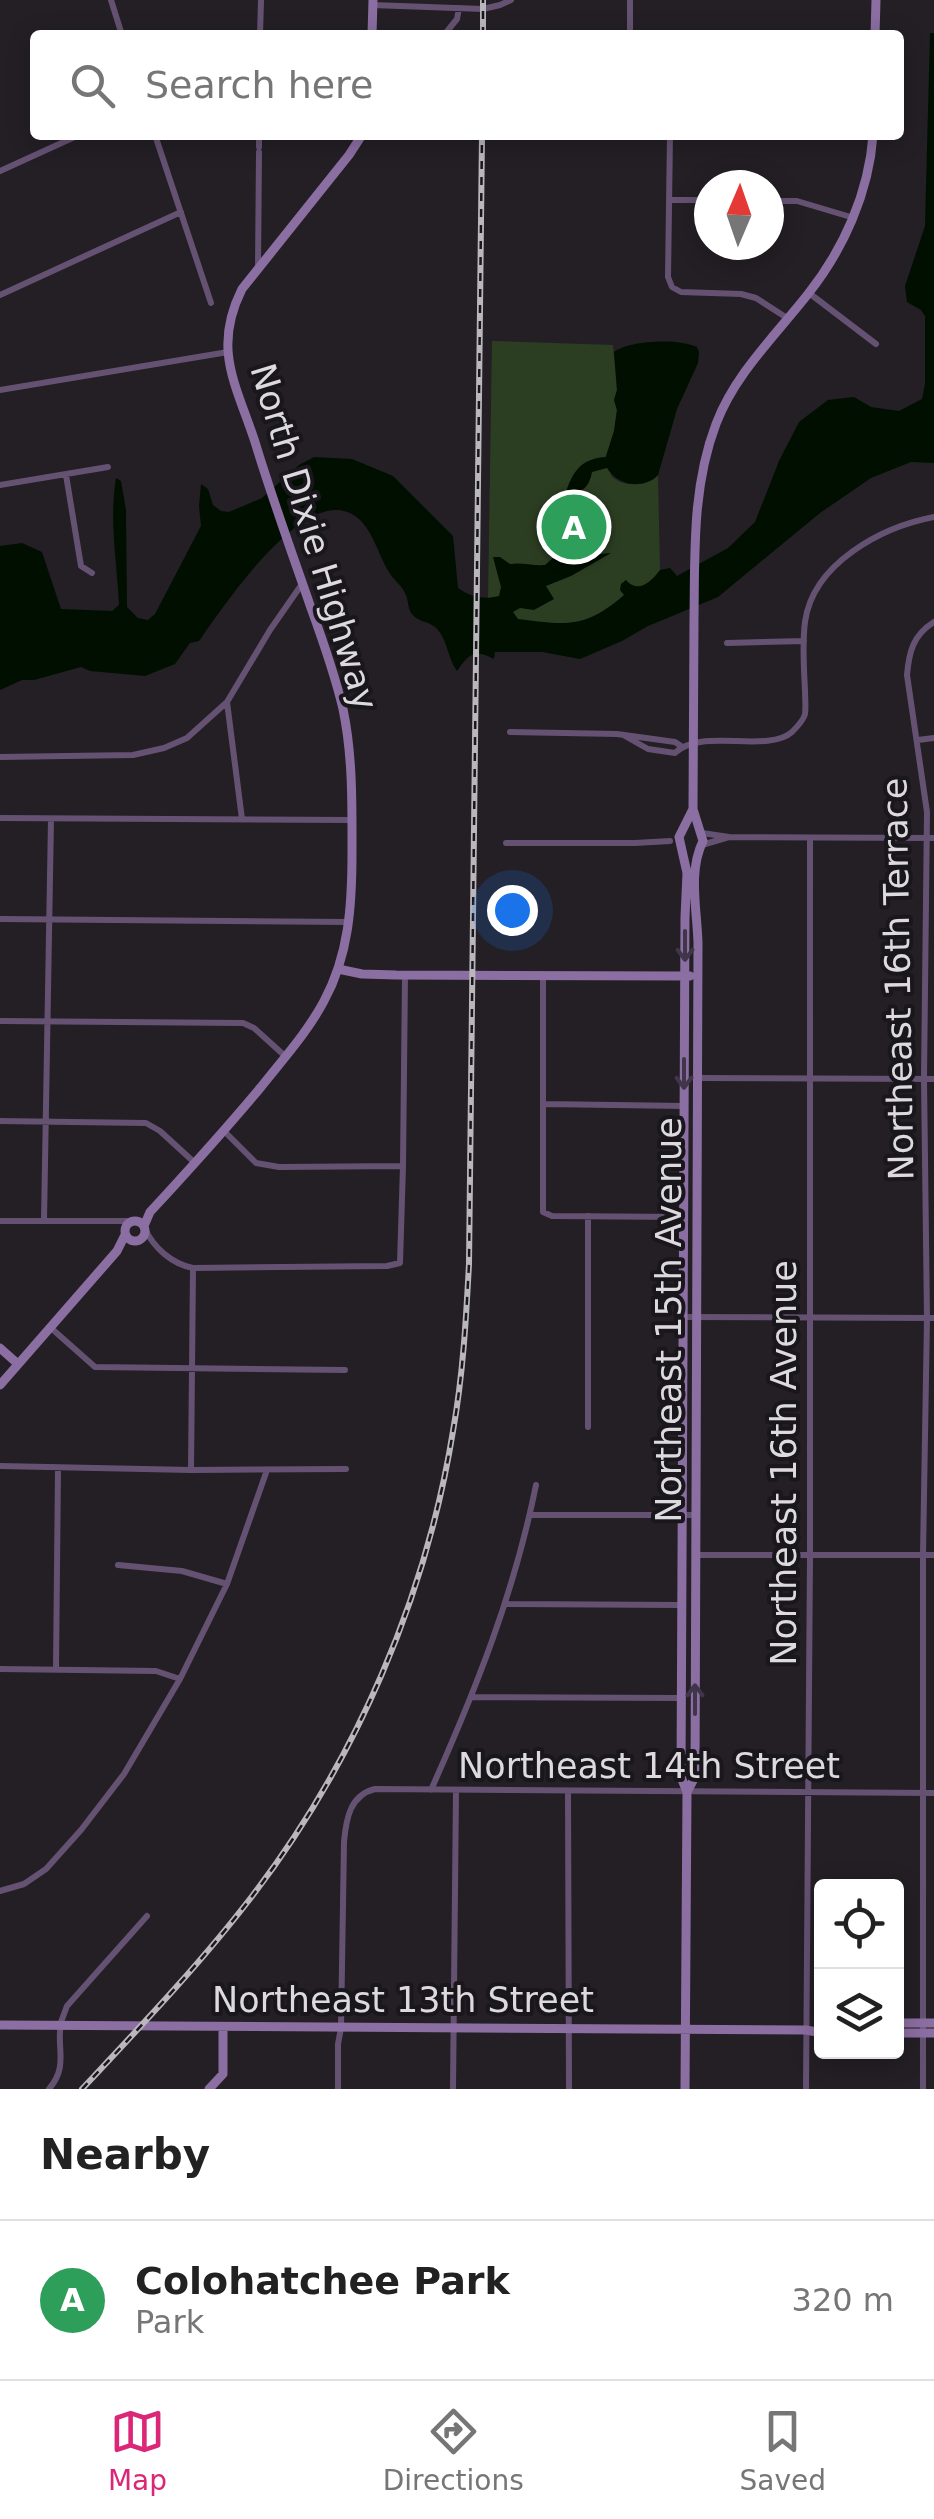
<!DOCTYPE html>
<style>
:root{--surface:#fff;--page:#f2f2f2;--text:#222;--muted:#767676;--line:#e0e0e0;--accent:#db2777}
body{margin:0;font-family:"DejaVu Sans",sans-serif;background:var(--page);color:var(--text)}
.controls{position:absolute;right:30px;bottom:30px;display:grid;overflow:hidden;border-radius:10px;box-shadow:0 5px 25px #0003}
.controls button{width:90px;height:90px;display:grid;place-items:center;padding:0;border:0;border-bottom:2px solid var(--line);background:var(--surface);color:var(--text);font:50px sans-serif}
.compass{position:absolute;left:694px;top:170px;width:90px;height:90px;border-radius:50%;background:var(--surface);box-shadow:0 5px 25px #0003;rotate:2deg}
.you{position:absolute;left:512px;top:910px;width:35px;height:35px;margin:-25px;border:8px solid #fff;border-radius:50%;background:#1a73e8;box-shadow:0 0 0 15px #1a73e833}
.badge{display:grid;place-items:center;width:65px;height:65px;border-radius:50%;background:var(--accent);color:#fff;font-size:32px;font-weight:700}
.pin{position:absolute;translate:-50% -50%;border:5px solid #fff;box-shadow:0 2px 10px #0006}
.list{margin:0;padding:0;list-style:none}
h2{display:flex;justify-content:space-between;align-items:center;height:130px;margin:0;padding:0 40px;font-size:42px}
h2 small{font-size:32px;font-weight:400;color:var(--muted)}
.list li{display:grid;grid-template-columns:65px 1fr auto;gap:30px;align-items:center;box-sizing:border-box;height:160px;padding:0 40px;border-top:2px solid var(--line)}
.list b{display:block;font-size:38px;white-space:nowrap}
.list p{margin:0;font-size:32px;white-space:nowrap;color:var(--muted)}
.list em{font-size:32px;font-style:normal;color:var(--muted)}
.icon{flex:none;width:55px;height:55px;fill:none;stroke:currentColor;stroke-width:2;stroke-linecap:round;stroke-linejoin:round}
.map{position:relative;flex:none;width:934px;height:2089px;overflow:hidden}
.search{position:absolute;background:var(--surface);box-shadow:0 5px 25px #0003;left:30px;right:30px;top:30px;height:110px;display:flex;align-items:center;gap:25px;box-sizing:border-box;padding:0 35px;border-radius:10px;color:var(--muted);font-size:38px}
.sheet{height:290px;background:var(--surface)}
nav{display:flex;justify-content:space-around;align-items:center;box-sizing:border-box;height:140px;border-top:2px solid var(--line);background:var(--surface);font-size:28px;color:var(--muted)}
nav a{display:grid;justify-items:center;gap:5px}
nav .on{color:var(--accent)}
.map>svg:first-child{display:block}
.green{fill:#2c3e22}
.water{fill:#000f00}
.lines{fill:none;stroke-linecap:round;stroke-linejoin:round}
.street{stroke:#655273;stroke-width:6}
.secondary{stroke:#8b6ea2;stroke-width:9}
.rail-casing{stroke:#bab7bc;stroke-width:6}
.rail{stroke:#19161c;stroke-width:2.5;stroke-dasharray:8;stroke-linecap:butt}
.oneway{stroke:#41354b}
.labels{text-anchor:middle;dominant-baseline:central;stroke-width:8;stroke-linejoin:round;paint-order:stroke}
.street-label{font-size:35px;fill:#dddadf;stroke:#19161c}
</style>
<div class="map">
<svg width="934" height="2089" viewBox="0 0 934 2089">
<rect width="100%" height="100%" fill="#231f25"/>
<path class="green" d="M492,341L613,345L617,390L614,400L617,410L614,431L605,458L612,477L620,482L628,484L653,480L658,475L660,570L654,579L597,620L563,634L512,626L488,603Z"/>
<path class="water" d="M930,33H934V463L911,462L871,478L820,513L718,597L648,626L622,641L580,659L542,652H495L494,659C475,649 469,653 457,671C448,659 448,642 438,630C431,621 419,623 412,614C407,608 409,600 405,593C402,586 395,581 391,575C378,557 374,529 355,516C306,481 223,607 199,641L190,643L175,664L145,676L90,671L81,667L34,680H22L0,690V546L22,543L42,552L61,609L112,611L119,605C117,562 109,521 116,478L121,481L126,510L127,607L138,618L148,620L155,614L201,526L199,506L201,484L208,489L213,505L221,511L229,512L262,498L299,465L314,457L352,459L393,476L453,536L458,588C471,597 483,600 499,596L501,587L493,557H500L510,564C522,562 532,566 545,565L554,557L548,531C571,506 560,459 606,457L614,431L617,410L614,400L617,390L614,352C629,340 679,338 697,347L699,352L698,363L677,409L658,475C643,490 618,486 607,468L592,472C590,483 586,489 577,493L557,538L559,549L567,552L568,561L589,555L611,553L571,576L546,586L554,599L534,610L520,608L513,612L518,619C566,625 585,629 624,595L620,590L621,584L626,580C638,594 651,582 660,570L670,568L677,576L728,548L755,522L779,461L799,422L828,400L854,397L871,407L899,411L922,399L925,384V316L921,310L907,302L905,286L925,226Z"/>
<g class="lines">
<path class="street" d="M111,0L122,35
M372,5L483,9L500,5L511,0
M260,35L261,0
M444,35L457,19L459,8
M630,35V0
M155,135L211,303
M670,135L668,277L672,287L681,292L741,294L756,298L787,318
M259,147V135
M0,171L79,135
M670,200H709
M769,201H797L854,218
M258,267L259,152
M809,293L876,344
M0,295L181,212
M0,390L228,352
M66,475L81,566L92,573
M0,485L108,467
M727,643L804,641
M227,702L242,819
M510,732L617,734L675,742L681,746
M625,736L648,749L675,753C700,727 767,754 792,732C796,728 804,719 805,714C806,707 805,697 805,691C804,668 802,644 805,622C813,563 882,527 934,517
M918,740L934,738
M0,757L133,755L164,748L187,738L227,702L270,630L302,584
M0,818L352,820
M702,833L729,837L702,845
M729,837L934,838
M506,843H635L670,841
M0,919L349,922
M543,977V1212L552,1216L683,1217
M0,1021L243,1023L254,1028L285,1056
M697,1078L934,1079
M543,1104L684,1106
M0,1121L146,1123L160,1131L195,1163
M224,1131L256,1163L279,1167L403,1166
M0,1221H132
M44,1221L51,819
M145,1229C154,1248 172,1264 193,1268L387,1266L400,1263L403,1166L405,975
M683,1317L934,1318
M51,1328L95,1367L345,1370
M588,1427V1216
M0,1466L191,1470L346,1469
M191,1470L193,1268
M530,1515H695
M695,1555H934
M118,1565L182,1571L227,1584
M506,1604L682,1605
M0,1669L156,1671L180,1679
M56,1669L58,1468
M472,1697L681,1698
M431,1790C476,1689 514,1594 536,1485
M568,1791L569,2089
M0,1891L24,1884L46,1869L81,1830L124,1774L180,1679L227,1584L267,1470
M49,2089C69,2066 56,2048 61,2022C63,2017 65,2011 67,2006L147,1916
M338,2089V2044L341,2028L344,1842C346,1819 350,1795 375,1789L934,1793
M453,2089L456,1790
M806,2089L810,1556V838
M923,2089V1555L927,1318L924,1079L927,812L907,675C909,652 913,635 934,622"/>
<path class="secondary" d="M372,35L373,0
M875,35L876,0
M338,969L362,974L396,975L690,976
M125 1231a10 10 0 1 1 20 0a10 10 0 1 1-20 0Z
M144,1226L150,1212C188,1171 225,1130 261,1087C283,1059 307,1033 324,1001C349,955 352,905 352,853C352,806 353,757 343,709C335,675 323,641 311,608C292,553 272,498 255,442C236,384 212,349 242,289L349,155L362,135
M0,1348L18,1364
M0,1385L117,1251L125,1235
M687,1792L695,1777L698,943C697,909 688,871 703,841L693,809C693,745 694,682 694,619C695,553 692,487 716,424C735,374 775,336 808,294C843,250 869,193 873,135
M896,2023H934
M0,2025L806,2030L822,2033
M896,2033H934
M209,2089L223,2074V2027
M685,2089L687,1792L681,1777L685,917L687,873L679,837L693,809"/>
<defs>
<path id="rail" d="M483,35V0
M82,2089C141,2026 201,1963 253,1895C356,1760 426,1598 453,1431C463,1375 466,1320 469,1264L482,135"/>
</defs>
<use href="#rail" class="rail-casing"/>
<use href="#rail" class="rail"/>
</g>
<defs><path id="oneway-shaft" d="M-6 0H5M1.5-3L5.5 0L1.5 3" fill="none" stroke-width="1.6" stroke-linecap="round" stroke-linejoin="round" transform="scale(2.5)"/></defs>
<g class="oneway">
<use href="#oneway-shaft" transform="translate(685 946) rotate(90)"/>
<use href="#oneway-shaft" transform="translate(684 1074) rotate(90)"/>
<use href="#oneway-shaft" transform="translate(695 1699) rotate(-90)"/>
</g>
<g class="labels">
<g class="street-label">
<text transform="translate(314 537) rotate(73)">North Dixie Highway</text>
<text transform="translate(898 979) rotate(-91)">Northeast 16th Terrace</text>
<text transform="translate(669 1320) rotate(-90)">Northeast 15th Avenue</text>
<text transform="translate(784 1463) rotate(-90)">Northeast 16th Avenue</text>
<text x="649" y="1766">Northeast 14th Street</text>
<text x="403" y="2000">Northeast 13th Street</text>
</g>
</g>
</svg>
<div class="controls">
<button><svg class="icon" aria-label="locate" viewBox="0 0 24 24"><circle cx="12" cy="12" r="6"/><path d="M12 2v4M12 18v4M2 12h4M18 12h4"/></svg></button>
<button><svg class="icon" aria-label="layers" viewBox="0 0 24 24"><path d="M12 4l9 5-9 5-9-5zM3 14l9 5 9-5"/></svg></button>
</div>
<svg class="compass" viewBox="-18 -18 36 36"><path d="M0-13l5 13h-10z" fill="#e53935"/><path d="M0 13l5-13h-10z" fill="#767676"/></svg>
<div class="you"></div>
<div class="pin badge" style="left:574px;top:527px;background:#2e9e5b">A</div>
<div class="search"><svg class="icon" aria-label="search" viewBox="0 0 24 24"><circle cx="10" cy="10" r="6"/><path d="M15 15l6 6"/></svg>Search here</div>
</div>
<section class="sheet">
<h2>Nearby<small></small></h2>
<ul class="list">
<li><span class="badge" style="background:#2e9e5b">A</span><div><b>Colohatchee Park</b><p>Park</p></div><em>320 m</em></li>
</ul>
</section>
<nav>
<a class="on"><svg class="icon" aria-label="map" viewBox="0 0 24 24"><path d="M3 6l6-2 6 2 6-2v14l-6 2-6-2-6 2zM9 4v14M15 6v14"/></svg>Map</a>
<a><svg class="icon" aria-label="directions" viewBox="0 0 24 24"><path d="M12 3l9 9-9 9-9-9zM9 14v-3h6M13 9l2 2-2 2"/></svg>Directions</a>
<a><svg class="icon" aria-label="saved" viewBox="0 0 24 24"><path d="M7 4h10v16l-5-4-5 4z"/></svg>Saved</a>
</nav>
